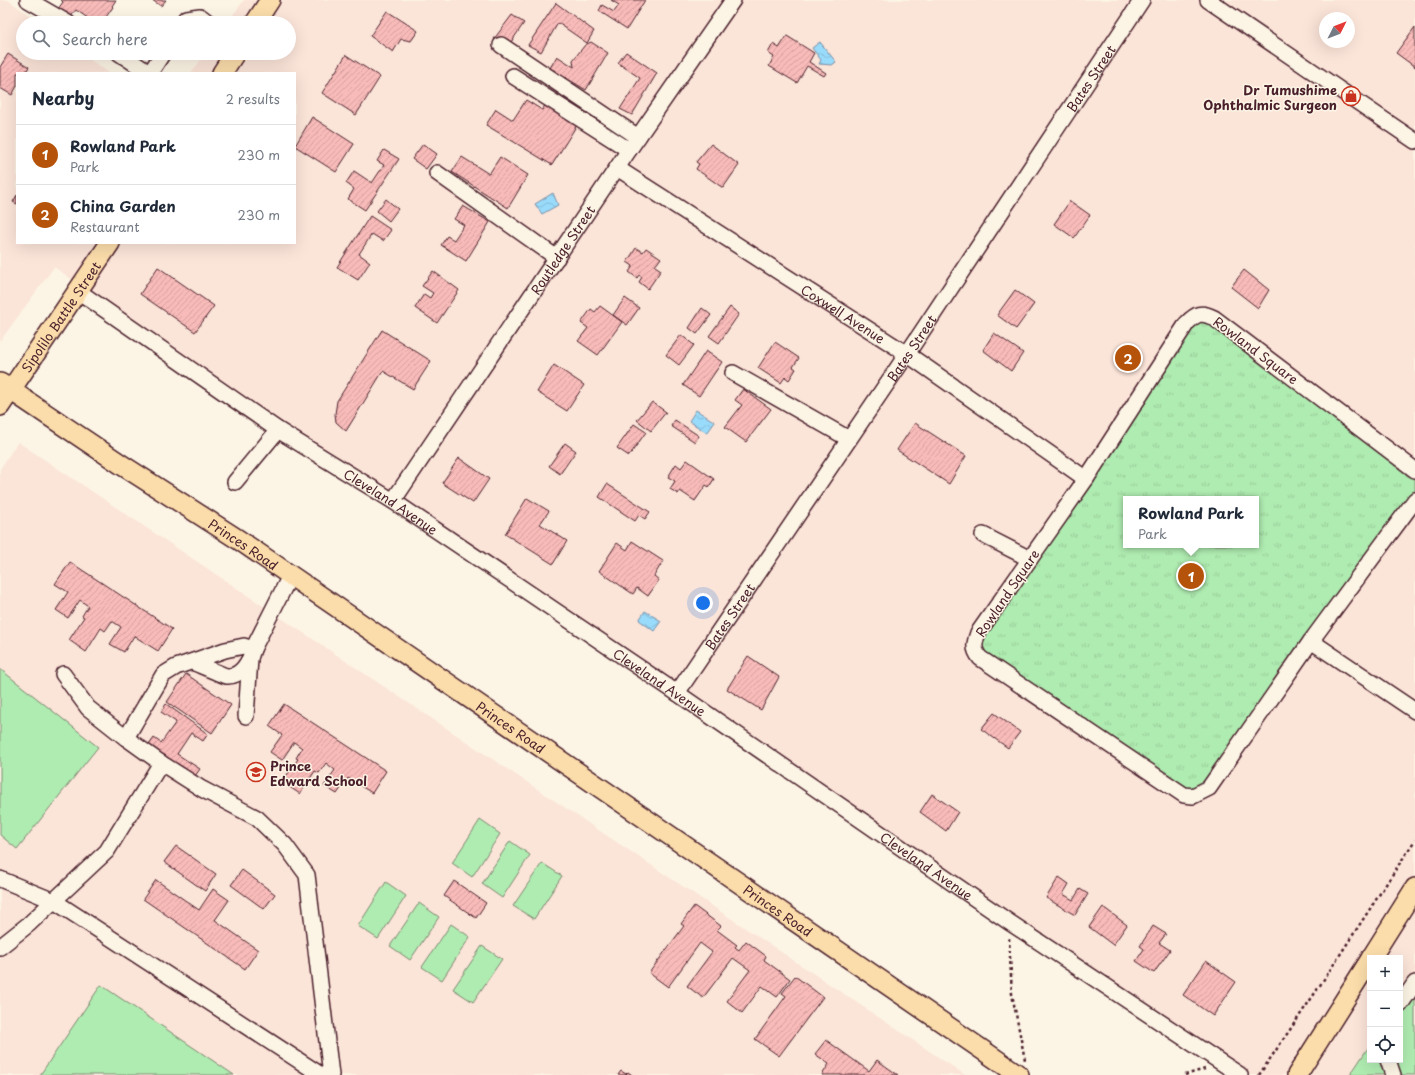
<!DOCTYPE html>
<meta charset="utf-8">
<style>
:root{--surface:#fff;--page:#f2f2f3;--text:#1f2937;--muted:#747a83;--line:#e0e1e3;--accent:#b45309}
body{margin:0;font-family:"Playpen Sans",sans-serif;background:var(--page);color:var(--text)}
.controls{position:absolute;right:12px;bottom:12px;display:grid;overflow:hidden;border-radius:0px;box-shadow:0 4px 16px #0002}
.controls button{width:36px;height:36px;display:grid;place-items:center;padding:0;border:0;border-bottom:1px solid var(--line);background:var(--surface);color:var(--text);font:20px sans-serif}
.compass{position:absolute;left:1319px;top:12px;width:36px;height:36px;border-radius:50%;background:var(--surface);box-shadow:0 4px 16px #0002;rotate:48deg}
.you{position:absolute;left:703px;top:603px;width:14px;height:14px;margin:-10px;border:3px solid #fff;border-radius:50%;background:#1a73e8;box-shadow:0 0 0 6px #1a73e833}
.badge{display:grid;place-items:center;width:26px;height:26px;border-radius:50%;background:var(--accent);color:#fff;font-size:13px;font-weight:700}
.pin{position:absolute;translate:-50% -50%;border:2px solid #fff;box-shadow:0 1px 4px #0006}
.popup{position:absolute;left:1123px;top:496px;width:136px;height:52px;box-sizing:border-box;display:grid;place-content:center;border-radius:0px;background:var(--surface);filter:drop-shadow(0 1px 3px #0005);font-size:13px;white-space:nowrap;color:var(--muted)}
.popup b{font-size:15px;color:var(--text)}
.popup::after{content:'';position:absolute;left:50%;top:100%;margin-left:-8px;border:8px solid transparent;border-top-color:var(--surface)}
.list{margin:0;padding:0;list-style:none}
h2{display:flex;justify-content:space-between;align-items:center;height:52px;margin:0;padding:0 16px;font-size:17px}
h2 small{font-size:13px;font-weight:400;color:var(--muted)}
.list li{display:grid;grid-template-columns:26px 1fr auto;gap:12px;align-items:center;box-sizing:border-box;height:60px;padding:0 16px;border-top:1px solid var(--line)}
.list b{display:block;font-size:15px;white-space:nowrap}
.list p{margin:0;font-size:13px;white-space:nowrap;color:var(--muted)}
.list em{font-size:13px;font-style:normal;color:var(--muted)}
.icon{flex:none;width:22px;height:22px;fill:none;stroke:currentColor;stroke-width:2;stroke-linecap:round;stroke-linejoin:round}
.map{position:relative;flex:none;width:1415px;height:1075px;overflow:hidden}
.search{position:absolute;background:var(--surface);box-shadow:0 4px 16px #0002;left:16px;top:16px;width:280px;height:44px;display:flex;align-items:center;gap:10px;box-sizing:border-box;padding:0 14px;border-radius:22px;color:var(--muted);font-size:15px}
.panel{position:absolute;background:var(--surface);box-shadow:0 4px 16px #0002;left:16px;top:72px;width:280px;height:172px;border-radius:0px}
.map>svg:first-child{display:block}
.built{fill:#fbe4d8;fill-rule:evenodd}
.grass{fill:#afecb1;stroke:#7c866e}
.park{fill:url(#park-tufts);stroke:#7c866e;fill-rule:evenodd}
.water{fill:url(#water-waves);stroke:#7990a8}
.building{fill:url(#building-hatch);stroke:#4a1f2b}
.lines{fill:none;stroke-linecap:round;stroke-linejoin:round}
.minor-casing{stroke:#4a1f2b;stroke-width:18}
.major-casing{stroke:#4a1f2b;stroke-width:22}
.path{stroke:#4a1f2b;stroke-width:2.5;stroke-dasharray:3 3;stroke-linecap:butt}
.minor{stroke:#fcf5e5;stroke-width:15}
.major{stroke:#fbddab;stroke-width:19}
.labels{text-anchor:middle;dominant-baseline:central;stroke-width:3;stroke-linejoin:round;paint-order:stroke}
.street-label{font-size:13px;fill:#4a1f2b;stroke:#fcf5e5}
.poi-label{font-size:13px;font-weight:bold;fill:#4a1f2b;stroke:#fcf5e5;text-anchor:end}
</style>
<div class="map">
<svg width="1415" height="1075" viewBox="0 0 1415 1075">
<defs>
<pattern id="park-tufts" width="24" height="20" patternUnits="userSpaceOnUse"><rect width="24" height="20" fill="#afecb1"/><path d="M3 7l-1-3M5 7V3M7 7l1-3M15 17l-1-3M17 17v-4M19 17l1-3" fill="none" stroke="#98ca98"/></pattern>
<pattern id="water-waves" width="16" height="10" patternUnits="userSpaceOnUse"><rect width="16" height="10" fill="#99dbfb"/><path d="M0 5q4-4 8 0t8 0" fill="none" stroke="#85bcd7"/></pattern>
<pattern id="building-hatch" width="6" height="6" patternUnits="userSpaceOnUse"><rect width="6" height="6" fill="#f8bbb9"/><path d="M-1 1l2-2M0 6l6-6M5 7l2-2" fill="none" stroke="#d6a09f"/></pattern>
</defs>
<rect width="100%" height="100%" fill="#fcf5e5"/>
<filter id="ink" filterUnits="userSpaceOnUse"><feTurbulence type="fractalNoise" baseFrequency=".025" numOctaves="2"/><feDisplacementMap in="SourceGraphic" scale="8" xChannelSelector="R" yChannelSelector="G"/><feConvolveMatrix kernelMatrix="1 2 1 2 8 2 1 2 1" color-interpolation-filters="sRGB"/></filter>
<g filter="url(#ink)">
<path class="built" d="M0,0H8L40,23H23V53H81L109,73H17V243H295V73H191L206,53H289V23H227L244,0H1415V1075H1230L54,267L0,341ZM1325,18H1349V42H1325ZM1126,499H1256V545H1126ZM1370,958H1400V1060H1370Z
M18,442L965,1075H0V469Z"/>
<path class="grass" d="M0,669L98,747L17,849L0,835Z
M480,820L500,834L472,877L452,863Z
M510,841L530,855L502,898L482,884Z
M542,863L562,876L534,919L513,906Z
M386,882L406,896L378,939L358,926Z
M419,903L439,917L410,960L390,946Z
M451,924L470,937L442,980L422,967Z
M482,946L502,959L473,1002L453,989Z
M1415,977V1075H1350L1370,1045V1060H1400V1000Z
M101,985L234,1075H40Z"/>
<path class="park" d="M1197,313L1415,473V502L1196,800L972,651ZM1126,499H1256V545H1126Z"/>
<path class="water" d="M820,42L836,62L832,65L819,64L821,60L812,48Z
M553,193L558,205L542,214L535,204Z
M696,410L715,422L707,433L689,421Z
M645,611L661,621L654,631L639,620Z"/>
<path class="building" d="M61,0H116L112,6L113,7L102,23H95L76,10L70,18L58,9L63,2Z
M152,0H166L161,6Z
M611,0H645L627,29L599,11L602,5L614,12L619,5Z
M556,3L594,31L587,43L558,23L541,52L528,45Z
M387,11L418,31L411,41L401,39L393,52L370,36Z
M512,15L524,23L507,48L494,39Z
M1415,27V67L1396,53Z
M787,36L814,53L809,62L826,73L824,76L807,66L797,83L769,66L774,57L768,53L773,44L779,48Z
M591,42L608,53L586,90L550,68L557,56L574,67L573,60L585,45Z
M626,52L657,73L632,115L620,109L640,78L618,63Z
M8,54L29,67L25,73H17V86L12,95L0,88V67Z
M346,55L380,77L356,115L322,93Z
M526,100L542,110L548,101L580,120L552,165L486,125L496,109L513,120Z
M312,117L354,144L336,172L295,146Z
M423,144L437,154L426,169L412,159Z
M711,144L739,165L723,188L696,169L699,164L696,162Z
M384,150L399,159L365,210L348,199L354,189L346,183L354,171L372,183L384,165L377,161Z
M462,157L489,174L500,157L528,175L508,208L452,172Z
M17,195V204L13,202Z
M386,199L398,209L389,221L377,211Z
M1070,201L1090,215L1074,238L1054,224Z
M463,206L490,222L466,261L441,245L447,236L454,240L464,225L454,219Z
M370,216L391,230L383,241L372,234L359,254L370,262L358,280L337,267Z
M636,248L643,252L646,248L661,258L655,266L661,270L648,289L639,282L642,277L639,275L637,278L629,272L633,266L627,262Z
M158,267L214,306L195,332L140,294Z
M1244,270L1269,290L1258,308L1231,287Z
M433,271L459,290L437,323L415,308L424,294L430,298L433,293L422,286Z
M1015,290L1034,304L1016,329L997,315Z
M625,298L639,308L627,325L613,315Z
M600,306L622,322L598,355L578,341L588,328L581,323L591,309L595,312Z
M730,307L739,314L719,343L709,336Z
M702,308L711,315L697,334L689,328Z
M382,330L431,361L413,389L383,371L346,431L336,422L335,414L337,401Z
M994,333L1023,353L1011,371L983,350Z
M681,335L694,345L679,365L666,355Z
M775,342L799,358L793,367L796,369L789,380L785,377L781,383L758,368Z
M706,351L722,362L699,396L683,385Z
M554,365L584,385L567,411L537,392Z
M743,389L771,409L746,442L725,427L742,405L735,400Z
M652,402L666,412L651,431L637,420Z
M675,420L699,436L695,442L671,426Z
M915,423L966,456L949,484L897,450Z
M634,424L646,432L629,456L617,448Z
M565,443L576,451L560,474L549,466Z
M459,458L489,479L473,503L442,483Z
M687,460L714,479L709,487L706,485L695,501L680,491L678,494L670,489L675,481L668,477L676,464L681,468Z
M607,484L650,512L645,519L639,515L635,521L599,497Z
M527,498L549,511L540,524L567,541L553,564L505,534Z
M632,541L663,561L654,576L659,580L648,596L637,588L633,594L599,571L617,543L627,550Z
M70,562L172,629L158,651L134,636L124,652L110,644L121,627L112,621L105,631L101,628L86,652L69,640L84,617L82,616L88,606L80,600L68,618L56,610L68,592L55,584Z
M748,656L779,677L761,710L727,689Z
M186,674L231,705L212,733L167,702Z
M166,704L208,734L203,741L191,733L177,754L200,769L192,780L146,749L154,738L161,743L176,722L161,712Z
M284,704L386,771L372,793L348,778L337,794L324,786L335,770L326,763L319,773L315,771L300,794L282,782L298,759L296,758L302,748L294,742L282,760L270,752L282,735L269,726Z
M994,713L1020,732L1008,748L981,729Z
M932,794L958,812L946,831L920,812Z
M176,846L216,874L205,891L164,862Z
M242,870L275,894L264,909L231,885Z
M1059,877L1069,884L1063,894L1073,900L1080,889L1088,894L1075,915L1046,898Z
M156,880L199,910L213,889L229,900L215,920L258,950L245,969L143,899Z
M454,881L486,903L476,918L444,896Z
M694,906L721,926L717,930L737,945L735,947L739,950L746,941L766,956L764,960L790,979L777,997L762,986L742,1013L727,1001L750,970L733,958L703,998L687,986L712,952L700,943L668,987L649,973L684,926L681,924Z
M1103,907L1127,925L1113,945L1089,927Z
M1153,926L1166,934L1159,943L1170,950L1154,973L1136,961L1144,949L1140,946Z
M1206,961L1236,982L1213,1016L1183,995Z
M795,976L823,997L779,1056L755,1039L786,996L782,993Z
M826,1040L869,1071L877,1060L898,1075H822L829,1064L815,1054Z
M621,1071L626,1074L628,1072L632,1075H618Z"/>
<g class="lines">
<defs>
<g id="minor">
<path d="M28,0L68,23"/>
<path d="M1208,0L1415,141"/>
<path d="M182,23L186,18L200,16L209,23"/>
<path d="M501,45L638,137"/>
<path d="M119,53L149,73"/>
<path d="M150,73L163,53"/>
<path d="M513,76L629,150"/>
<path id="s1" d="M617,168L907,354L1086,479"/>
<path d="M437,173L557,258"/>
<path id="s2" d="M78,291L278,430L393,501L677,693L1009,922L1240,1075"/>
<path d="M733,373L849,439"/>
<path d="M1415,470L1214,318C1201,311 1196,314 1187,323L1086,479L978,633C974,644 973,649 980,658L1184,795L1193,796L1209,788L1311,641L1415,500"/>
<path d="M235,482L278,430"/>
<path id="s3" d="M393,501L629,150L733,0"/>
<path d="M983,535L1030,559"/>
<path d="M1311,641L1415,711"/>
<path d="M253,649L290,576"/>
<path d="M63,674L88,708L126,738L161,763L202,789L257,818L285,845L307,875L331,1075"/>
<path id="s4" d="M677,693L907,354L1142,0"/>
<path d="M246,716L250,659"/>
<path d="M126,738L163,675L176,667L225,650L244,646L253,649C250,661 241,677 227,676C221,675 199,664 192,662"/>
<path d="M0,879L54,901L321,1075"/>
<path d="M0,947L29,924L107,851L161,763"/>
<path d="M1400,1005L1415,983"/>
<path d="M1388,1060L1393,1075"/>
</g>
<g id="major">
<path d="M255,23L270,0"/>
<path d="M222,73L235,53"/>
<path id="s5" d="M0,383L122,465L239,540L1019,1075"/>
<path id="s6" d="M0,406L110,243"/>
<path d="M1371,958L1415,888"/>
<path d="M1297,1075L1370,960"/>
</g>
</defs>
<use href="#minor" class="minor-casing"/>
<use href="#major" class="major-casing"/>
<path class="path" d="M1009,938L1012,994L1025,1060
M1185,1075L1205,1069
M1259,1075L1313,996L1415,840"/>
<use href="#minor" class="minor"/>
<use href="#major" class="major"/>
</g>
</g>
<defs>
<symbol id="shop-ring" viewBox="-11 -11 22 22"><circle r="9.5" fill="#fcf5e5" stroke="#c8321e" stroke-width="1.5"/><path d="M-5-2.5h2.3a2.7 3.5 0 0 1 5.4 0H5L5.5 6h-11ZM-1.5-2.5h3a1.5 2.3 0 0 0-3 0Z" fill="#c8321e"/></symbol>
<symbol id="school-ring" viewBox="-11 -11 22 22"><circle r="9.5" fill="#fcf5e5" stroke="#c8321e" stroke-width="1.5"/><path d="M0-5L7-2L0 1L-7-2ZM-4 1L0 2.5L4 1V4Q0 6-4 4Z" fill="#c8321e"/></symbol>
</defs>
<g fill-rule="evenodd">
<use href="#shop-ring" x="1340" y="85" width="22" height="22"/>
<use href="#school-ring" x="245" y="761" width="22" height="22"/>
</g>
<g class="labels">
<g class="street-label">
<text stroke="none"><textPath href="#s4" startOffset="741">Bates Street</textPath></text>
<text stroke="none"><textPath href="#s3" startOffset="303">Routledge Street</textPath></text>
<text stroke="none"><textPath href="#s1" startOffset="269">Coxwell Avenue</textPath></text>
<text stroke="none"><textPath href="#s6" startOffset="108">Sipolilo Battle Street</textPath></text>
<text stroke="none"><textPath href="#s4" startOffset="417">Bates Street</textPath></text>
<text transform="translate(1256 350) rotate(37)">Rowland Square</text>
<text stroke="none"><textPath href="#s2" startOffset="377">Cleveland Avenue</textPath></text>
<text stroke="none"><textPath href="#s5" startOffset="292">Princes Road</textPath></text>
<text transform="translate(1007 593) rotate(-56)">Rowland Square</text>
<text stroke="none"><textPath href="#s4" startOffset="93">Bates Street</textPath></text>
<text stroke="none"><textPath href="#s2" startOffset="701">Cleveland Avenue</textPath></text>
<text stroke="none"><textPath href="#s5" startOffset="616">Princes Road</textPath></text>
<text stroke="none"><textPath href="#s2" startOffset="1025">Cleveland Avenue</textPath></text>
<text stroke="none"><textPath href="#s5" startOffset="940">Princes Road</textPath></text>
</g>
<g class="poi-label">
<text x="1337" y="89">Dr Tumushime<tspan x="1337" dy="15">Ophthalmic Surgeon</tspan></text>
<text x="270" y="765" text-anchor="start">Prince<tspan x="270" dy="15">Edward School</tspan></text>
</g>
</g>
</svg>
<div class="controls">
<button>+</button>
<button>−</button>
<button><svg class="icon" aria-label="locate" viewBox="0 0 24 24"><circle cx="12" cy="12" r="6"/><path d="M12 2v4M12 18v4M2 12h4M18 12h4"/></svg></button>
</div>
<svg class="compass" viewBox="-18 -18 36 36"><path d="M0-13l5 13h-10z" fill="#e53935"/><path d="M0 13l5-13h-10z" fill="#747a83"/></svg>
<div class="you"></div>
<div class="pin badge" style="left:1191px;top:576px">1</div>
<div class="popup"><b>Rowland Park</b>Park</div>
<div class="pin badge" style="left:1128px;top:358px">2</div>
<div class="search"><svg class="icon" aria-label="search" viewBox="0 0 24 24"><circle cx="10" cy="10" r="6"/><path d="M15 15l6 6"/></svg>Search here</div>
<section class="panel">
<h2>Nearby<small>2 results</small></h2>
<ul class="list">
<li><span class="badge">1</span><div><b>Rowland Park</b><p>Park</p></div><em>230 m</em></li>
<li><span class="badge">2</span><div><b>China Garden</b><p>Restaurant</p></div><em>230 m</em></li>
</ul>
</section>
</div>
